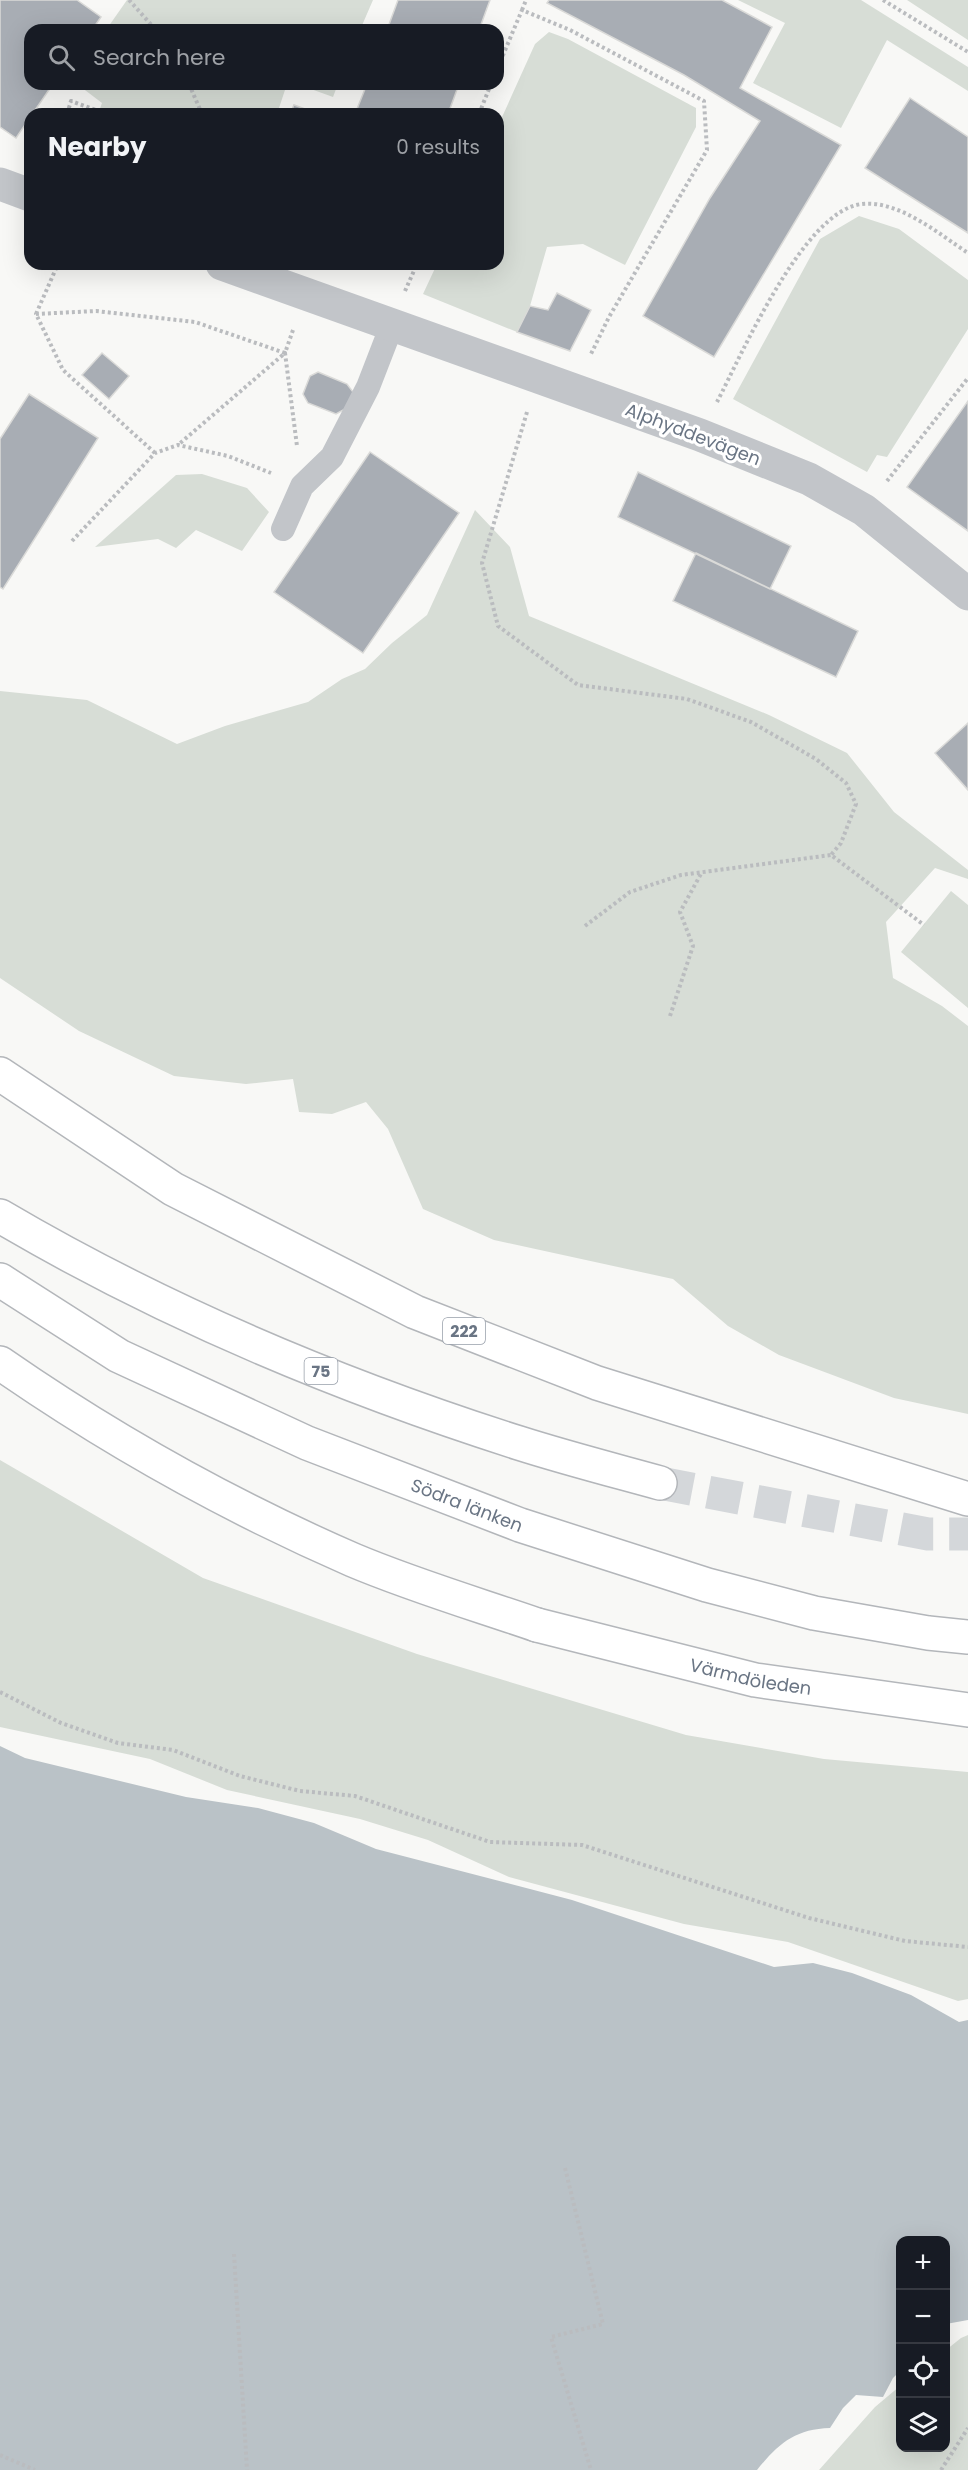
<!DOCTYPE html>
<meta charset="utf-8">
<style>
:root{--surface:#171b24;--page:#20242c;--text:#f1f3f6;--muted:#9ea1a6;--line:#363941}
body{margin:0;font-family:Poppins,sans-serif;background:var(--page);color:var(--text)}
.controls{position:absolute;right:18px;bottom:18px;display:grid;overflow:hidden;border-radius:12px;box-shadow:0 6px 24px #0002}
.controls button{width:54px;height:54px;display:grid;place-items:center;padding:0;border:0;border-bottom:2px solid var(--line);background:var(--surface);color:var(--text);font:30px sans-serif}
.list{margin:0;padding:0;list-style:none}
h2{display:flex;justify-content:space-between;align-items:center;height:78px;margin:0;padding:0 24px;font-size:26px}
h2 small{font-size:20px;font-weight:400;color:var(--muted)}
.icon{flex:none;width:33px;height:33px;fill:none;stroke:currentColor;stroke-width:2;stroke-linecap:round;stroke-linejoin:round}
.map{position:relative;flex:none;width:968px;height:2470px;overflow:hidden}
.search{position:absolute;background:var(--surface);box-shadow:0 6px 24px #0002;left:24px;top:24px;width:480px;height:66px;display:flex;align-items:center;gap:15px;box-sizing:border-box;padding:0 21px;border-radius:18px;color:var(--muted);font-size:22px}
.panel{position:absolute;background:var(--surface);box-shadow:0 6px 24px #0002;left:24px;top:108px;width:480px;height:162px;border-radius:18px}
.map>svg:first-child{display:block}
.green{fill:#d7ddd6}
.water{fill:#bac2c7}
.building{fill:#a8adb4;stroke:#dadad8;stroke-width:1.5}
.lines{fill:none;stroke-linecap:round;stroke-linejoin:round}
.motorway-tunnel{stroke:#d4d7da;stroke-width:33;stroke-dasharray:33 16;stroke-linecap:butt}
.primary-casing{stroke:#b4b7bb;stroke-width:36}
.motorway-casing{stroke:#b3b6ba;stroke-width:36}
.path{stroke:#babcbf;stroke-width:4;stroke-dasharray:3 3;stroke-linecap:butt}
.service{stroke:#c2c5c9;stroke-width:24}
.minor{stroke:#c2c5c9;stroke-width:33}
.primary{stroke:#fff;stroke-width:33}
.motorway{stroke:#fff;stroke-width:33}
.labels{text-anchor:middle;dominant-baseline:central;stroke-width:6;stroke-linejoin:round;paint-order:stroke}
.shield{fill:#fff;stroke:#979ea9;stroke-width:1.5}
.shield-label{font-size:16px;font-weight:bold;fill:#6a7584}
.street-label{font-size:18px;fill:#6a7584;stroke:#fff}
</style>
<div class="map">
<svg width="968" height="2470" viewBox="0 0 968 2470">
<rect width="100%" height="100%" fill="#f8f8f6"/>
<path class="green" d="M127,0H373L360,30H106Z
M738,0H861L968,67V91L887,40L841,128L753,83L785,23Z
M907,0H968V40Z
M549,32L568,39L696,108V127L625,265L583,244L547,247L530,306L517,332L423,294L437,264H498V126L535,44Z
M77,84H287L277,114H98L102,103Z
M297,84H338L333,97Z
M859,216L899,229L968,280V329L887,457L877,455L867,472L733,399L820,239Z
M202,474L247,488L269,512L242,551L196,530L176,548L158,539L95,547L176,475Z
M475,510L510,547L529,616L769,715L847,753L894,812L968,870V879L935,868L886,922L893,978L942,1006L968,1026V1414L894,1398L779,1355L728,1326L673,1279L494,1240L423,1209L388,1129L366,1102L332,1114L299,1112L293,1079L246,1084L174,1076L79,1031L0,978V691L87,700L177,744L225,726L308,702L342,679L365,669L392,643L427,615Z
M951,891L968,905V1008L901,952Z
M0,1460L203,1578L417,1654L686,1735L824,1759L968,1772V1999L958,2001L788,1942L684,1924L509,1877L428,1840L360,1819L227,1790L150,1759L0,1727Z
M968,2335V2470H819L875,2407L900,2386V2448H946V2350L961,2338Z"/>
<path class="water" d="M0,1746L25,1758L186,1797L258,1808L314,1823L376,1849L572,1900L774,1967L813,1963L852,1973L911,1995L959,2022L968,2020V2320L946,2324V2240H900V2371L893,2378L883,2397L856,2395L843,2408L830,2428C795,2429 778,2444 757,2470H0Z"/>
<path class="building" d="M0,0H77L101,17L92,30H30V84H53L16,138L0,127Z
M398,0H490L479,30H387Z
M549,0H722L772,27L740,88L841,145L714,357L643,316L710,198L760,121L684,75L547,3Z
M367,84H459L448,114H355Z
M910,98L968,137V233L865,168Z
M294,105L319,114H290Z
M557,293L591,310L570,351L517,332L530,306L548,310Z
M102,353L129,376L109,399L82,375Z
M318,372L347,384L353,392L347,408L336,414L308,403L303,394L310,376Z
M29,394L98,438L3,589L0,587V439Z
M968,401V531L907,487Z
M370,452L459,513L363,653L274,592Z
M638,472L791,546L770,589L618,517Z
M696,553L858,631L836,677L673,601Z
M968,723V790L935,753Z"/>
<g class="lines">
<path class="motorway-tunnel" d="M660,1483L928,1534H968"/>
<defs>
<g id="primary">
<path id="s1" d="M537,1625L755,1680L968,1710"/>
</g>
<g id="motorway">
<path d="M0,1074L173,1189L415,1312L597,1383L968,1499"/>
<path d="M0,1216C163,1312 340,1386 519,1443C566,1458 613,1470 660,1483"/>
<path id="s2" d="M0,1280L119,1356L307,1443L520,1525L707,1585L814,1613L928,1633L968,1637"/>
<path d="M0,1363C111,1440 229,1506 353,1560C412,1585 476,1604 537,1625"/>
</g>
</defs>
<use href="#primary" class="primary-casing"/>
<use href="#motorway" class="motorway-casing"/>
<path class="path" d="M129,0L156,30
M883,0L968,52
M522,10L526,0
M498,67L522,10L570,30L704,101L707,150L609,317L590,356
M189,84L202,114
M67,114L71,101L107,114
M479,114L491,84
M405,291L417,264
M36,314L58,264
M293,330L285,353L297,446
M717,402C742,354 804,210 862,204C899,200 939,234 968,253
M527,412L482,563L498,626L578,685L687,699L751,722L816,759L846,783L856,804L841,843L831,855L924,925
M155,453L63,370L36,314L96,311L195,322L285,353L178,445
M887,481L968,378
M72,541L155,453L178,445L228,456L271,473
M585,926L630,892L681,875L831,855
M670,1016L693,946L680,912L702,872
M0,1692L61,1723L118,1743L173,1750L240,1776L300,1791L355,1796L490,1842L582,1845L809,1918L905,1941L968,1947
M565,2168L603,2324L551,2337L591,2470
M234,2254L247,2470
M0,2455L35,2470
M941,2470L968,2428"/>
<path class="service" d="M283,529L302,486L332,457L368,387L392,325"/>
<path class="minor" d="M0,184L30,195
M222,264L700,435L809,479L864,510L968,594"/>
<use href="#primary" class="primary"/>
<use href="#motorway" class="motorway"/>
</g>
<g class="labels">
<g class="shield">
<rect x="443" y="1318" width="42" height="26" rx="4.5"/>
<rect x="304.5" y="1358" width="33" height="26" rx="4.5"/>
</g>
<g class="shield-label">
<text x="464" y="1331">222</text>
<text x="321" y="1371">75</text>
</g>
<g class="street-label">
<text transform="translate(693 434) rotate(21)">Alphyddevägen</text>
<text stroke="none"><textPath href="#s2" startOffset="520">Södra länken</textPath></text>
<text stroke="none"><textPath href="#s1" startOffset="220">Värmdöleden</textPath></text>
</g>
</g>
</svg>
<div class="controls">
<button>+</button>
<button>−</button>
<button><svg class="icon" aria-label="locate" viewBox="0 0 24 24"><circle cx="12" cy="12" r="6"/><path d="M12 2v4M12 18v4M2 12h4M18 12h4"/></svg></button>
<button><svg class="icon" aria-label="layers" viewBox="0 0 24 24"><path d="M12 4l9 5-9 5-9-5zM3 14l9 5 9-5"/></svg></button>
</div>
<div class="search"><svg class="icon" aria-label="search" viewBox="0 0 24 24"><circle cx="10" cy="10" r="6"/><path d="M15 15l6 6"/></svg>Search here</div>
<section class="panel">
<h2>Nearby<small>0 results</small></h2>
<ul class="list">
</ul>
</section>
</div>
